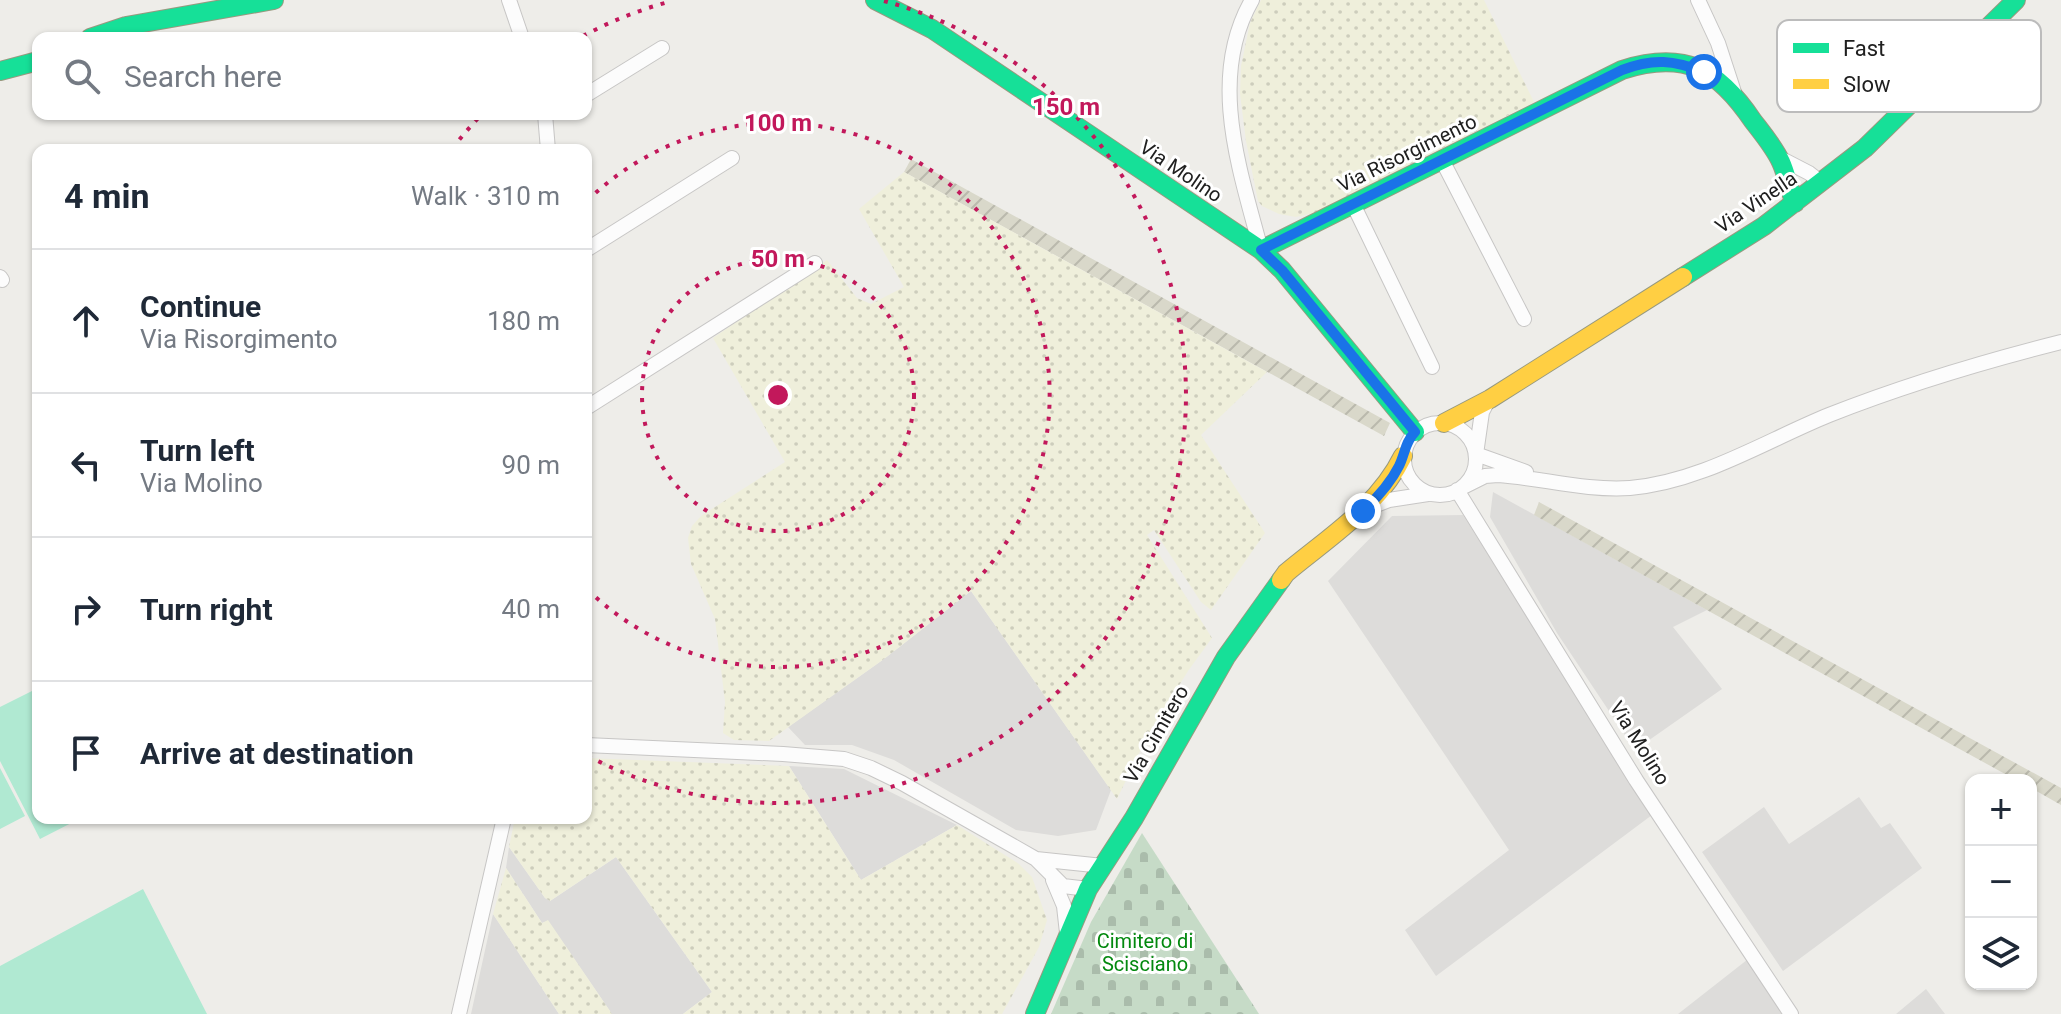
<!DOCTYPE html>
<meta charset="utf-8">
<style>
:root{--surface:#fff;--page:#f6f6f7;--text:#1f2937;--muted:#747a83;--line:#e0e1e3}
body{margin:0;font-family:Roboto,sans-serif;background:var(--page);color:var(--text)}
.controls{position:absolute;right:24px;bottom:24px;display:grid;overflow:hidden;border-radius:16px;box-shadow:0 2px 6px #0004}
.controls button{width:72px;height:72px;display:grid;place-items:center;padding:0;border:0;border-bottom:2px solid var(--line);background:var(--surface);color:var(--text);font:40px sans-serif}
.stop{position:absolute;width:24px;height:24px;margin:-18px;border:6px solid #1a73e8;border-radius:50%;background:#fff}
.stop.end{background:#1a73e8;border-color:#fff;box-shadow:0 2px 8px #0008}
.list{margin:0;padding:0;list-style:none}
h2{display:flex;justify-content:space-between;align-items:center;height:104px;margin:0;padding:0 32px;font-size:34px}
h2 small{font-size:26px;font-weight:400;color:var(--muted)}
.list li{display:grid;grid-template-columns:52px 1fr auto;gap:24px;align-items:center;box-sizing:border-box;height:144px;padding:0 32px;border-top:2px solid var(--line)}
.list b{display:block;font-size:30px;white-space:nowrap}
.list p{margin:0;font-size:26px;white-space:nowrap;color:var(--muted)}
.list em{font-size:26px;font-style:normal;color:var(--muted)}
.icon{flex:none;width:44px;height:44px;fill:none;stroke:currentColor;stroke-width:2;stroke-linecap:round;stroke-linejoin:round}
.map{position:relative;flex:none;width:2061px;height:1014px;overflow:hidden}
.search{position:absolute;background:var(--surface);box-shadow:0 2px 6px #0004;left:32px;top:32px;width:560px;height:88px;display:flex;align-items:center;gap:20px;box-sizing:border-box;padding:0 28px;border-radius:16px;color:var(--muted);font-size:30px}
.panel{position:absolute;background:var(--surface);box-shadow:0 2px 6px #0004;left:32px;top:144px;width:560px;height:680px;border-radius:16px}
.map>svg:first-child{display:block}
.residential{fill:#dddcda}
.construction{fill:url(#construction-furrows)}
.farmland{fill:url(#farmland-dots)}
.cemetery{fill:url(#cemetery-stones)}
.pitch{fill:#b0e9d2}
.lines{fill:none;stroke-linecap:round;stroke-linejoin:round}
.street-casing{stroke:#c7c6c5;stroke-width:16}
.fast-casing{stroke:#97997f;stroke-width:20}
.slow-casing{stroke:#97997f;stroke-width:20}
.street{stroke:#fcfcfc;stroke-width:14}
.fast{stroke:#16e098;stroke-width:18}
.slow{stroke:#ffcf43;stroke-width:18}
.route{stroke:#1a73e8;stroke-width:10}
.ring{fill:none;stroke:#c2185b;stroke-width:4;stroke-dasharray:4 8}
.labels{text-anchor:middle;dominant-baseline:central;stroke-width:6;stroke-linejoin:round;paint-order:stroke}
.street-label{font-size:20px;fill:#202020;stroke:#fff}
.park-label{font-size:20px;fill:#03890f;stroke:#fff}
.key{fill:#fff;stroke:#bcbcbc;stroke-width:2}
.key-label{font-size:22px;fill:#202020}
.centre{fill:#c2185b;stroke:#fff;stroke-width:4}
.ring-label{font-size:24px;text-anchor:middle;font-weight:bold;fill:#c2185b;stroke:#fff;stroke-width:6;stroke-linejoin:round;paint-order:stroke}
</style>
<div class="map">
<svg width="2061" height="1014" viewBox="0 0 2061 1014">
<defs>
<pattern id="construction-furrows" width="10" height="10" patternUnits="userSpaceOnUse" patternTransform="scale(2)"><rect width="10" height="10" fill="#d9d8ca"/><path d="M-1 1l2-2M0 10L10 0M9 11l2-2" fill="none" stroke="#bab9ad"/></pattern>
<pattern id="farmland-dots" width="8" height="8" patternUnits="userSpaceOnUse" patternTransform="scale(2)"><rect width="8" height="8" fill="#efefdb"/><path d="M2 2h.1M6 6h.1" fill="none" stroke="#cdcdbc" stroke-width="1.8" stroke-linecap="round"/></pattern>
<pattern id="cemetery-stones" width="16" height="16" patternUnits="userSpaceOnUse" patternTransform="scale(2)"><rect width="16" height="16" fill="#c6dbc7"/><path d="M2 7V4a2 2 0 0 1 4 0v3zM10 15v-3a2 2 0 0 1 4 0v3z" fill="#aabcab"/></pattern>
</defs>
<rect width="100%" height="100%" fill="#eeede9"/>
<path class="residential" d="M1493,492L1707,610L1673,627L1722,689L1635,750L1557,633L1490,517Z
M1463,515L1652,815L1436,976L1405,930L1509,850L1328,581L1392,516Z
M971,591L1111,790L1096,830L1058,836L1016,830L894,760L852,745H805L788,727L884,659Z
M789,766L844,769L957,825L861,880Z
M1859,797L1881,828L1890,823L1922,868L1783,971L1702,852L1764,807L1789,844Z
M509,847L545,898L550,901L616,857L712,992L683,1014H612L548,921L542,923L506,868Z
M493,914L559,1014H471Z
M1752,956L1791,1014H1678Z
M1926,989L1945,1014H1896Z"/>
<path class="construction" d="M911,159L1390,423L1384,436L904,172Z
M1539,502L2061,788V805L2031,788V780H2016L1534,515Z"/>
<path class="farmland" d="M1261,0H1484L1534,102L1314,213L1296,217L1279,214L1262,206L1258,201L1246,141L1240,94L1241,66L1250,23Z
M904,172L1267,372L1201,435L1265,533L1211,610L1201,602L1154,530L1147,535L1212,638L1188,671L1147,737L1117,799L971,591L884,659L769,741L734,740L723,733L725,702L715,619L691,564L688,538L692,526L701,516L785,462L713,338L827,260L857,298L871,304L904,287L859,209Z
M586,758L789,766L861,880L957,825L1019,864L1032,877L1047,920L1039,947L1002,1014H683L712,992L616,857L550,901L545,898L509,847L515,818H586Z
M506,868L542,923L548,920L612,1014H559L493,914Z"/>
<path class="cemetery" d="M1142,833L1259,1014H1051L1091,922Z"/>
<path class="pitch" d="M38,688V818H81L40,839L0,761V707Z
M0,768L25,816L0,829Z
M143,889L207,1014H0V966Z"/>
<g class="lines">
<defs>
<path id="street" d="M509,0L522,38
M1252,0C1207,78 1240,170 1261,250
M1698,0L1718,43L1734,92
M586,95L662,48
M545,114L548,150
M1780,158L1809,173L1822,183
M1442,160L1524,319
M1353,204L1432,367
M586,250L732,158
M0,277L2,280
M1489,399L1482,412L1476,454L1526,472
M586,408L815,263
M1404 459a36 36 0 1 1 72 0a36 36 0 1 1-72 0Z
M1463,487L1485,476L1498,475C1542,478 1585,491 1630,488C1701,482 1765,441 1829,415C1905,385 1982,362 2061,342
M1457,490L1636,780L1791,1014
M1371,507L1389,500L1428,494
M586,745L783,754L844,759L871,768L902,783L1036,859L1063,886L1088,889
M1036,859L1103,866
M1053,880L1064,906L1067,933
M459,1014L504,818"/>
<path id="fast" d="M875,0L932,29L1261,250L1282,270L1415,432
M90,38L126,26L274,0
M0,71L38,61
M1261,250L1622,70C1685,50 1718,69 1753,121C1763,134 1774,147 1781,162C1787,175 1789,190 1795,203
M1683,277L1764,226L1865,148L2016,0
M1035,1014L1088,889L1134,818L1226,657L1281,580"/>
<path id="slow" d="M1444,423L1490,399L1683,277
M1281,580L1286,573C1329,537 1378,507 1403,456"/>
</defs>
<use href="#street" class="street-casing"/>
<use href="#fast" class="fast-casing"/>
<use href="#slow" class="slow-casing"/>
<use href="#street" class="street"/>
<use href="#fast" class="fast"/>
<use href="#slow" class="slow"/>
</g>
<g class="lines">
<path class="route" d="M1363,511C1378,497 1390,484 1399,466C1405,454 1405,442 1415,432L1282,270L1261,250L1622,70C1653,58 1674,60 1704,72"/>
</g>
<g class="ring">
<circle cx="778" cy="395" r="136"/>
<path d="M587 201A272 272 0 1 1 587 589"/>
<path d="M452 149A408 408 0 0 1 482 114M583 36A408 408 0 0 1 672 1M884 1A408 408 0 1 1 586 755"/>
</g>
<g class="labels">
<g class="street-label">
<text transform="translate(1407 153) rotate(-26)">Via Risorgimento</text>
<text transform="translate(1181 171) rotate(34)">Via Molino</text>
<text transform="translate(1756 202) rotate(-34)">Via Vinella</text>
<text transform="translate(1156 734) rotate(-60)">Via Cimitero</text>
<text transform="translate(1640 743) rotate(58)">Via Molino</text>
</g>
<g class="park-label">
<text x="1145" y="941">Cimitero di<tspan x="1145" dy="23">Scisciano</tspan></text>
</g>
</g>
<rect x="1777" y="20" width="264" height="92" rx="12" class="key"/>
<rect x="1793" y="43" width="36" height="10" fill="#16e098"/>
<rect x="1793" y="79" width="36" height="10" fill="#ffcf43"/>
<g class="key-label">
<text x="1843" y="56">Fast</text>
<text x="1843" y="92">Slow</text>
</g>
<circle cx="778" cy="395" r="12" class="centre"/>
<g class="ring-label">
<text x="1066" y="115">150 m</text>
<text x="778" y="131">100 m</text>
<text x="778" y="267">50 m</text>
</g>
</svg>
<div class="controls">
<button>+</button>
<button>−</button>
<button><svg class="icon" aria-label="layers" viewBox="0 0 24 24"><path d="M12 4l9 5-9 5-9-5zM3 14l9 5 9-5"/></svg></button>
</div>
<div class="stop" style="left:1704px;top:72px"></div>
<div class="stop end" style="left:1363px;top:511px"></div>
<div class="search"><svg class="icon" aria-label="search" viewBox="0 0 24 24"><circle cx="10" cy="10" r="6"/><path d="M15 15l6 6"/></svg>Search here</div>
<section class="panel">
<h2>4 min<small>Walk · 310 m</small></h2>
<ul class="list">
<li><svg class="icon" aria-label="ahead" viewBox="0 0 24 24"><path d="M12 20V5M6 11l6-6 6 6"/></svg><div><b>Continue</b><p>Via Risorgimento</p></div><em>180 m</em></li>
<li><svg class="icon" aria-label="left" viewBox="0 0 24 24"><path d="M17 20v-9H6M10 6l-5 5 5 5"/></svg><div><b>Turn left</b><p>Via Molino</p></div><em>90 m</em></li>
<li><svg class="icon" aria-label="right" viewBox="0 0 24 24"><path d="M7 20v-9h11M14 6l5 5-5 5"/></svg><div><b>Turn right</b></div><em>40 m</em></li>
<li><svg class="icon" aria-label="arrive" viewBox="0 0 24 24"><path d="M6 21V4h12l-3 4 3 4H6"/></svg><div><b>Arrive at destination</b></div></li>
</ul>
</section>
</div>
